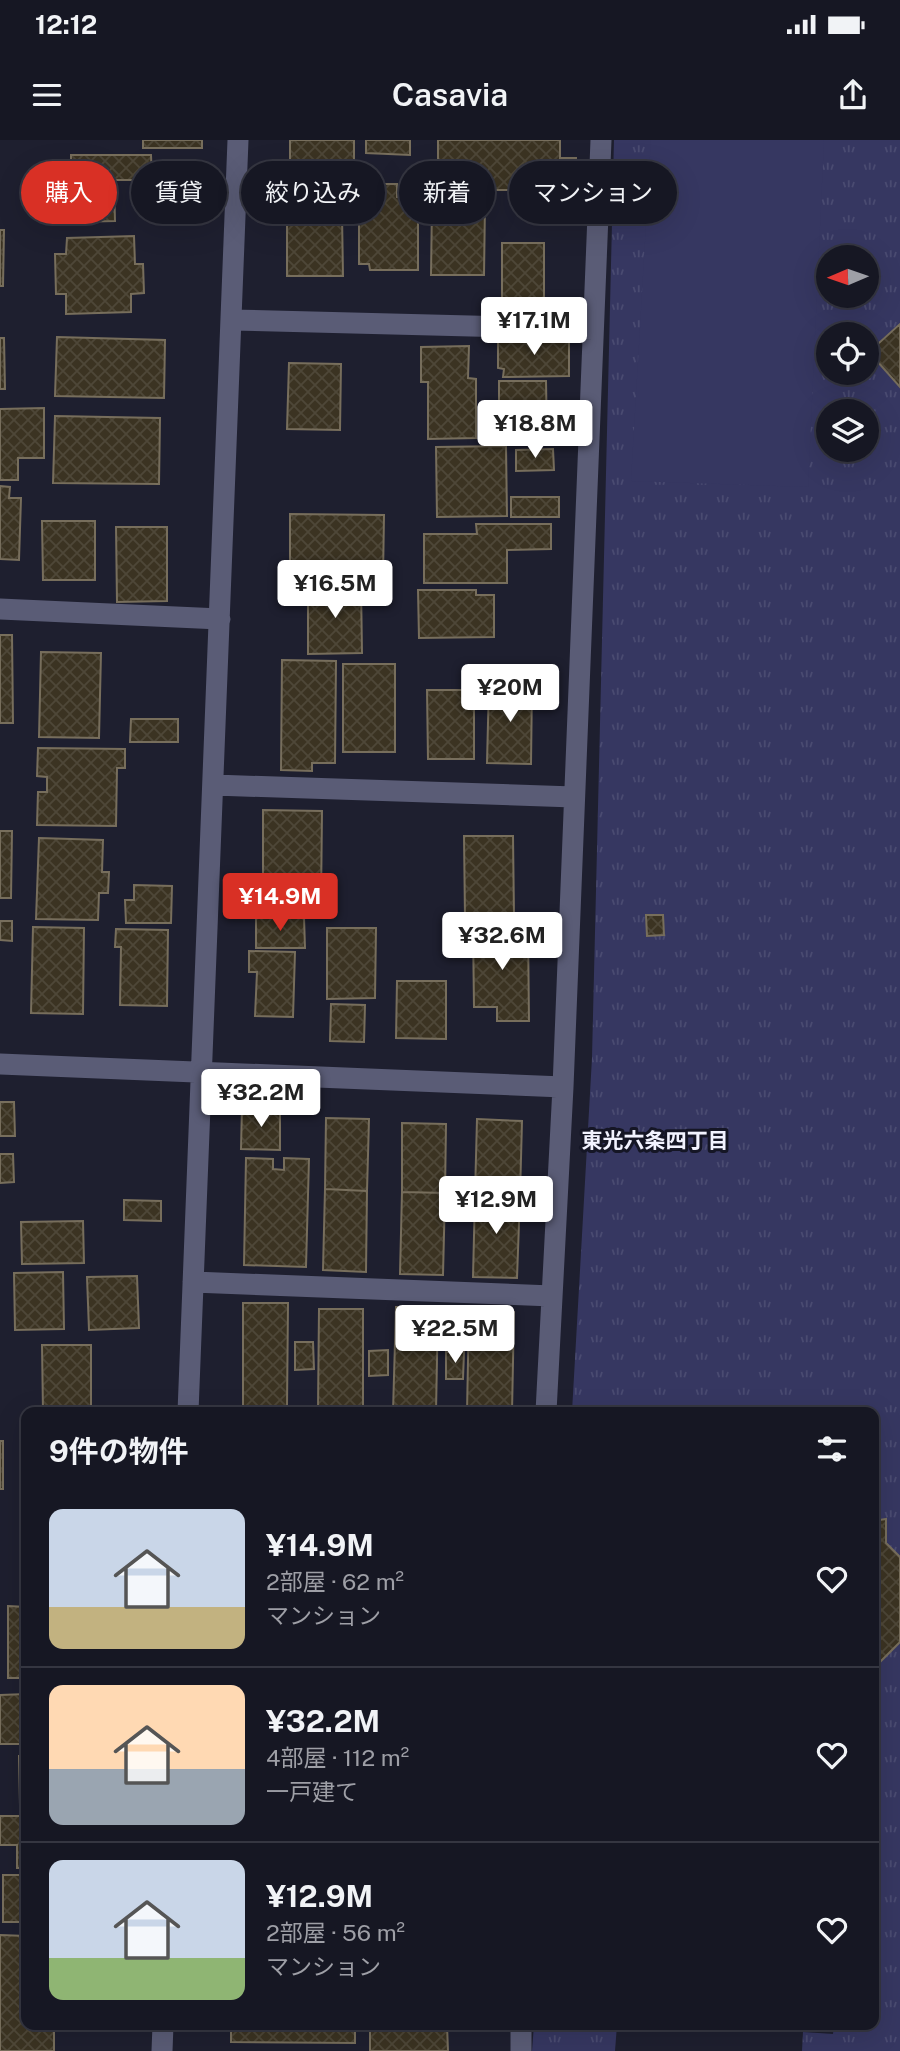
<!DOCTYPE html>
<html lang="ja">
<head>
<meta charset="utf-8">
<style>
  body { margin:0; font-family:"Public Sans","Noto Sans JP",sans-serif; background:#232430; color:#f1f3f6; height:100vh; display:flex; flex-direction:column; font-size:26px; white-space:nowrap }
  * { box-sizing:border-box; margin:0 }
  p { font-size:23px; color:#9e9fa6 }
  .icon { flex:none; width:38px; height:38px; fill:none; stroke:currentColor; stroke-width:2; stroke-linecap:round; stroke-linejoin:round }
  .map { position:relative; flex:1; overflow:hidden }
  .panel { position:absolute; left:21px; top:1267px; width:858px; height:623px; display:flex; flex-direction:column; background:#161723; border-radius:14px; box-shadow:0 7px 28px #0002,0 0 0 2px #353641 }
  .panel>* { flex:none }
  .top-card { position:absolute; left:21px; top:21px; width:859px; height:63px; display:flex; gap:14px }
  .needle { width:46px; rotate:268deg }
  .tools { position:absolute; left:816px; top:105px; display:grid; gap:14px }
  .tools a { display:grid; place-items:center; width:63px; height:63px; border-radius:50%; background:#161723; box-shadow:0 7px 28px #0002,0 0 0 2px #353641; font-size:35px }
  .price { position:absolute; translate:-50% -60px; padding:0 16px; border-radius:7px; background:#fff; color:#222; font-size:23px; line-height:46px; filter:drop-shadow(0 2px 4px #0008) }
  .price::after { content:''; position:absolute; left:50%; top:42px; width:21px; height:16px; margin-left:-10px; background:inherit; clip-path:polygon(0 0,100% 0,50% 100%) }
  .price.active { background:#d93025; color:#fff }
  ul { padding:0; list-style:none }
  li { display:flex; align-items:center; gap:21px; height:175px; padding:0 28px }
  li+li { border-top:2px solid #353641 }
  li span { display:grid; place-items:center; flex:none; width:196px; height:140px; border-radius:14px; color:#555 }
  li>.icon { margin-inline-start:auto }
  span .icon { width:84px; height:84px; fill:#fffc; stroke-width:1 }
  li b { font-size:30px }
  h2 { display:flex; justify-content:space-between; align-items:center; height:84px; padding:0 28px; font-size:30px }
  .pill { padding:0 24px; border-radius:32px; background:#161723; box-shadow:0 7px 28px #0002,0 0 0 2px #353641; font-size:24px; line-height:63px }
  .pill.active { background:#d93025; color:#fff }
  .status { display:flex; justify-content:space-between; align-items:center; height:49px; padding:0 35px; background:#161723; direction:ltr }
  .status svg { height:19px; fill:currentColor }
  header { display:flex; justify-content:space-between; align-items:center; height:91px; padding:0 28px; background:#161723; font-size:32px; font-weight:600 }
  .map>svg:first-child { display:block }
  .park { fill:url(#park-tufts); fill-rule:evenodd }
  .pitch { fill:#363761 }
  .building { fill:url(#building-cross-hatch); stroke:#776e5c; stroke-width:2 }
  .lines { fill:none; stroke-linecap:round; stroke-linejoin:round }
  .minor { stroke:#5a5c76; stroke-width:21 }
  .labels { text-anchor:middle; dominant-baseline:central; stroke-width:6; stroke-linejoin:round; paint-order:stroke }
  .neighbourhood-label { font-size:21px; font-weight:bold; fill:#f2f3ff; stroke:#151625 }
</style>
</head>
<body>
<div class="status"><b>12:12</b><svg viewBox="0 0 49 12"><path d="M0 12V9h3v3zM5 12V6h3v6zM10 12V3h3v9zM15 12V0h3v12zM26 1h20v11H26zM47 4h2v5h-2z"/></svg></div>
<header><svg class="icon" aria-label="menu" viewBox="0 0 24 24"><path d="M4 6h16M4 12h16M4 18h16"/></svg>Casavia<svg class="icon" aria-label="share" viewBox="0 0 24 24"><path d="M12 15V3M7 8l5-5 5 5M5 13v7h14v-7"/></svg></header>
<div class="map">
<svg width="900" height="1911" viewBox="0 0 900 1911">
  <defs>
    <pattern id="park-tufts" width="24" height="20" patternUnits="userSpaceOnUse" patternTransform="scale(1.75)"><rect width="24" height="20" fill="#363761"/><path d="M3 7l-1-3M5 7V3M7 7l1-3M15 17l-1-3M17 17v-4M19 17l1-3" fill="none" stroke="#4a4b71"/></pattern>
    <pattern id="building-cross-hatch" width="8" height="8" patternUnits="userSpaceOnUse" patternTransform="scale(1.75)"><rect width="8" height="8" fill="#3b3322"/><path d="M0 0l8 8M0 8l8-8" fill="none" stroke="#4e4738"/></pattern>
  </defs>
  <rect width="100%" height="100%" fill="#1e1f2f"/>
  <!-- park -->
  <path class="park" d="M 614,0 L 900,0 L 900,1417 L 886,1403 L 886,1379 L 873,1381 L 873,1272 L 572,1272 L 592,918 ZM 828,117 L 866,117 L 866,156 L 828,156 ZM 828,194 L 866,194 L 866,233 L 828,233 ZM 828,271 L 866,271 L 866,310 L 828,310 Z
    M 900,1502 L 900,1911 L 802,1911 L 803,1892 L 833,1894 L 834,1885 L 873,1885 L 873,1585 L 878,1585 L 880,1522 Z
    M 534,1885 L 617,1885 L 615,1911 L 532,1911 Z"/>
  <!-- pitch -->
  <path class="pitch" d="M 651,0 L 824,0 L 808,347 L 631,341 Z"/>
  <!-- building -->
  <path class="building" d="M 143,0 L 202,0 L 202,8 L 143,8 Z
    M 290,0 L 354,0 L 354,40 L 290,39 Z
    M 366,0 L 410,0 L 410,15 L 366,13 Z
    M 438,0 L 560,0 L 560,18 L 576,18 L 575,50 L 438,50 Z
    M 71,15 L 151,15 L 152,40 L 114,40 L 115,81 L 71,82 Z
    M 359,44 L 397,44 L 397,57 L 418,57 L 418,130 L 370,130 L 369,124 L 359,124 Z
    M 335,57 L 335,75 L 342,75 L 343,136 L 287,136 L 287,77 L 302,77 L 302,58 Z
    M 432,63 L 485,64 L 484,135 L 431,135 Z
    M 0,90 L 4,90 L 3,146 L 0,146 Z
    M 134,96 L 135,124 L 143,124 L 144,153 L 131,154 L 131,172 L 66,174 L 66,154 L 56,154 L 55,114 L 66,114 L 67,98 Z
    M 502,103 L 544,103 L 544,166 L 502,166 Z
    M 900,184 L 900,247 L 869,212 Z
    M 57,197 L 165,200 L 164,258 L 55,256 Z
    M 0,198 L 4,198 L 5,249 L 0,249 Z
    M 569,198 L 569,236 L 503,237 L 504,229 L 498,228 L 498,199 Z
    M 469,206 L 468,238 L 476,239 L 476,298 L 428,299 L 428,242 L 421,242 L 421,207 Z
    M 289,223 L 341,224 L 340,290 L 287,289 Z
    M 499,241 L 546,241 L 547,298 L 499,298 Z
    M 44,268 L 44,318 L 18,318 L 18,340 L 0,340 L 0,269 Z
    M 55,276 L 160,278 L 159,344 L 53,343 Z
    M 506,306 L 507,376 L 437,377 L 436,307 Z
    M 553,309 L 554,330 L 516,331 L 516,310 Z
    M 0,346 L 10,347 L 9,358 L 21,358 L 19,420 L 0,419 Z
    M 511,357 L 559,357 L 559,377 L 511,377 Z
    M 290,374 L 384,375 L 383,438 L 290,436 Z
    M 42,381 L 95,381 L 95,440 L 43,440 Z
    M 476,384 L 551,384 L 551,409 L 507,410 L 507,443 L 424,443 L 424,394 L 477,394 Z
    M 116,387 L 167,387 L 167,461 L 117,462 Z
    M 308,446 L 361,446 L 362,513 L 308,514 Z
    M 418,450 L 476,450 L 476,455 L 494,455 L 494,497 L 419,498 Z
    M 0,495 L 12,495 L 13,583 L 0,583 Z
    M 41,512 L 101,513 L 99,598 L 39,597 Z
    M 282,520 L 336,521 L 335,623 L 312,623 L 312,631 L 281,630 Z
    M 343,524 L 395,524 L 395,612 L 343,612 Z
    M 489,543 L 532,544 L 531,624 L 487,623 Z
    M 427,550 L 474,550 L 474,619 L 428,619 Z
    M 131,579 L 178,579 L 178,602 L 130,602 Z
    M 38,608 L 125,609 L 125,628 L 117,628 L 116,686 L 37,685 L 38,652 L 47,652 L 47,637 L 37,636 Z
    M 263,670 L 322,671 L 321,762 L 263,762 Z
    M 0,691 L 12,691 L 11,758 L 0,758 Z
    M 464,696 L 513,696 L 514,776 L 465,777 Z
    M 39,698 L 103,700 L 102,732 L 109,732 L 108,753 L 99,753 L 98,780 L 36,779 Z
    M 134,745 L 172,746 L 171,783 L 126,783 L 125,760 L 134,760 Z
    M 646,775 L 663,775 L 664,795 L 647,796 Z
    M 256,777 L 304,777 L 305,808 L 256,808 Z
    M 0,781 L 12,781 L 12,801 L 0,800 Z
    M 33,787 L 84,788 L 83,874 L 31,873 Z
    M 327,788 L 376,788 L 375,858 L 327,859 Z
    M 528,788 L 529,881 L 497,881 L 497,867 L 474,867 L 473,789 Z
    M 116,789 L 168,790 L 167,866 L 120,865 L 121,807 L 115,807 Z
    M 249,811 L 295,812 L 293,877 L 255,876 L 257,832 L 249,832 Z
    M 397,841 L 446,841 L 446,899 L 396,898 Z
    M 331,864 L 365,865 L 364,902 L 330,901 Z
    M 0,962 L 14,962 L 15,996 L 0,996 Z
    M 242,967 L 280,968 L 280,1010 L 241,1009 Z
    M 326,978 L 369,979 L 367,1051 L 325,1049 Z
    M 477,979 L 522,981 L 520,1056 L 475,1055 Z
    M 402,983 L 446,984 L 445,1053 L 402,1052 Z
    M 0,1014 L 13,1014 L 14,1042 L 0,1043 Z
    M 246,1018 L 273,1019 L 273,1029 L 284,1030 L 284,1018 L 309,1019 L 306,1127 L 244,1125 Z
    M 325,1049 L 367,1051 L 366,1132 L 323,1130 Z
    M 402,1052 L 445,1053 L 443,1135 L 400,1134 Z
    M 475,1055 L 520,1056 L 517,1138 L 473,1137 Z
    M 124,1060 L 161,1061 L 161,1081 L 124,1080 Z
    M 83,1081 L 84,1123 L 22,1124 L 21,1082 Z
    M 63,1132 L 64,1189 L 15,1190 L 14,1133 Z
    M 137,1136 L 139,1188 L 89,1190 L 87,1137 Z
    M 243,1163 L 288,1163 L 287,1267 L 243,1267 Z
    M 396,1167 L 438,1167 L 436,1272 L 393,1272 Z
    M 319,1169 L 363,1169 L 363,1270 L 318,1270 Z
    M 469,1170 L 514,1172 L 512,1272 L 467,1272 Z
    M 295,1202 L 313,1202 L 314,1229 L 295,1230 Z
    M 42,1205 L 91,1205 L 91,1272 L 43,1272 Z
    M 388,1210 L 388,1235 L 369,1236 L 369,1211 Z
    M 446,1212 L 464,1212 L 463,1239 L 446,1239 Z
    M 110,1268 L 145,1268 L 145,1272 L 110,1272 Z
    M 0,1301 L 3,1301 L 3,1349 L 0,1349 Z
    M 886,1379 L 886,1403 L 900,1417 L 900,1502 L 880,1522 L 878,1585 L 873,1585 L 873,1381 Z
    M 8,1466 L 26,1467 L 26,1538 L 8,1538 Z
    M 26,1554 L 26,1604 L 0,1604 L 0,1555 Z
    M 19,1616 L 26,1616 L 26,1665 L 20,1665 Z
    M 0,1676 L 26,1676 L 26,1728 L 17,1728 L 17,1705 L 0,1705 Z
    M 3,1735 L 26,1735 L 26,1782 L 3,1782 Z
    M 0,1795 L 26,1796 L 26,1885 L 54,1885 L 54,1911 L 0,1911 Z
    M 231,1885 L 355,1885 L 355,1903 L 231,1902 Z
    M 370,1885 L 447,1885 L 448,1911 L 370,1911 Z"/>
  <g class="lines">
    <!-- minor -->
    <path class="minor" d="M 231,180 L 593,189
      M 0,469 L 220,479
      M 214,645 L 574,657
      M 0,924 L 563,947
      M 193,1142 L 552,1156
      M 188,1272 L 238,0
      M 546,1272 L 563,947 L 601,0
      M 162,1911 L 163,1885
      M 521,1911 L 521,1885"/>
  </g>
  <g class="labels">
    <!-- neighbourhood labels -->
    <g class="neighbourhood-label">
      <text x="655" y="1000">東光六条四丁目</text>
    </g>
  </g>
</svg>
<div class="tools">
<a><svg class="needle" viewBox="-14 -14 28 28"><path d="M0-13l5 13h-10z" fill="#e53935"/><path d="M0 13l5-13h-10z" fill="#9e9fa6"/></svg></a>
<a><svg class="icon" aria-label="locate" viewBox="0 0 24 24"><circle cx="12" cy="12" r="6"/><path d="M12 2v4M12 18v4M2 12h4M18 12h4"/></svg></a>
<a><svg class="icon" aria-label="layers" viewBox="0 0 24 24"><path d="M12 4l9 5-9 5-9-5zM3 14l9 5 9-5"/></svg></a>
</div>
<b class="price" style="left:534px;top:217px">¥17.1M</b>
<b class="price" style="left:535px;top:320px">¥18.8M</b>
<b class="price" style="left:335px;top:480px">¥16.5M</b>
<b class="price" style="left:510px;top:584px">¥20M</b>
<b class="price active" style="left:280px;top:793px">¥14.9M</b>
<b class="price" style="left:502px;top:832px">¥32.6M</b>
<b class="price" style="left:261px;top:989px">¥32.2M</b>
<b class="price" style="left:496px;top:1096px">¥12.9M</b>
<b class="price" style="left:455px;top:1225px">¥22.5M</b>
<div class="top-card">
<a class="pill active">購入</a>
<a class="pill">賃貸</a>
<a class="pill">絞り込み</a>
<a class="pill">新着</a>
<a class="pill">マンション</a>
</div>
<section class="panel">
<h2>9件の物件<svg class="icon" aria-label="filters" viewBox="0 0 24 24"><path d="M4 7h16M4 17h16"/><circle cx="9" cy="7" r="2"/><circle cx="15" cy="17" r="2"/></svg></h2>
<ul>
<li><span style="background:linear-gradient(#c9d6e8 70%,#c2b280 0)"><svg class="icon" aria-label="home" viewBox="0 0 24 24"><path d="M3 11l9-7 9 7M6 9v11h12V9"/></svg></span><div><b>¥14.9M</b><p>2部屋 · 62 m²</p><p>マンション</p></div><svg class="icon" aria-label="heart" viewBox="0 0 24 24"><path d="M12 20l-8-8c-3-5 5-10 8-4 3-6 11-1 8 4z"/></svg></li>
<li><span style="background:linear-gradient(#ffd9b3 60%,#9aa5b1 0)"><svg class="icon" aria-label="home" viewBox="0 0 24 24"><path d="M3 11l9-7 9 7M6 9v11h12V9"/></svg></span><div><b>¥32.2M</b><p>4部屋 · 112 m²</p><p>一戸建て</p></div><svg class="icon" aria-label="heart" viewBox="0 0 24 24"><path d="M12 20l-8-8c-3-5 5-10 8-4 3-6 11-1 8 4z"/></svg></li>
<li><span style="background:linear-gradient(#c9d6e8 70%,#8fb573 0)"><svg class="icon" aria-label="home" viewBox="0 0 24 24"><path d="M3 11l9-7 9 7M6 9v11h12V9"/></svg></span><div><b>¥12.9M</b><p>2部屋 · 56 m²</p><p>マンション</p></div><svg class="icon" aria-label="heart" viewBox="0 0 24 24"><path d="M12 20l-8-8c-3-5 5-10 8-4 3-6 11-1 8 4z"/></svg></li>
</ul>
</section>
</div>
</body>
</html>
